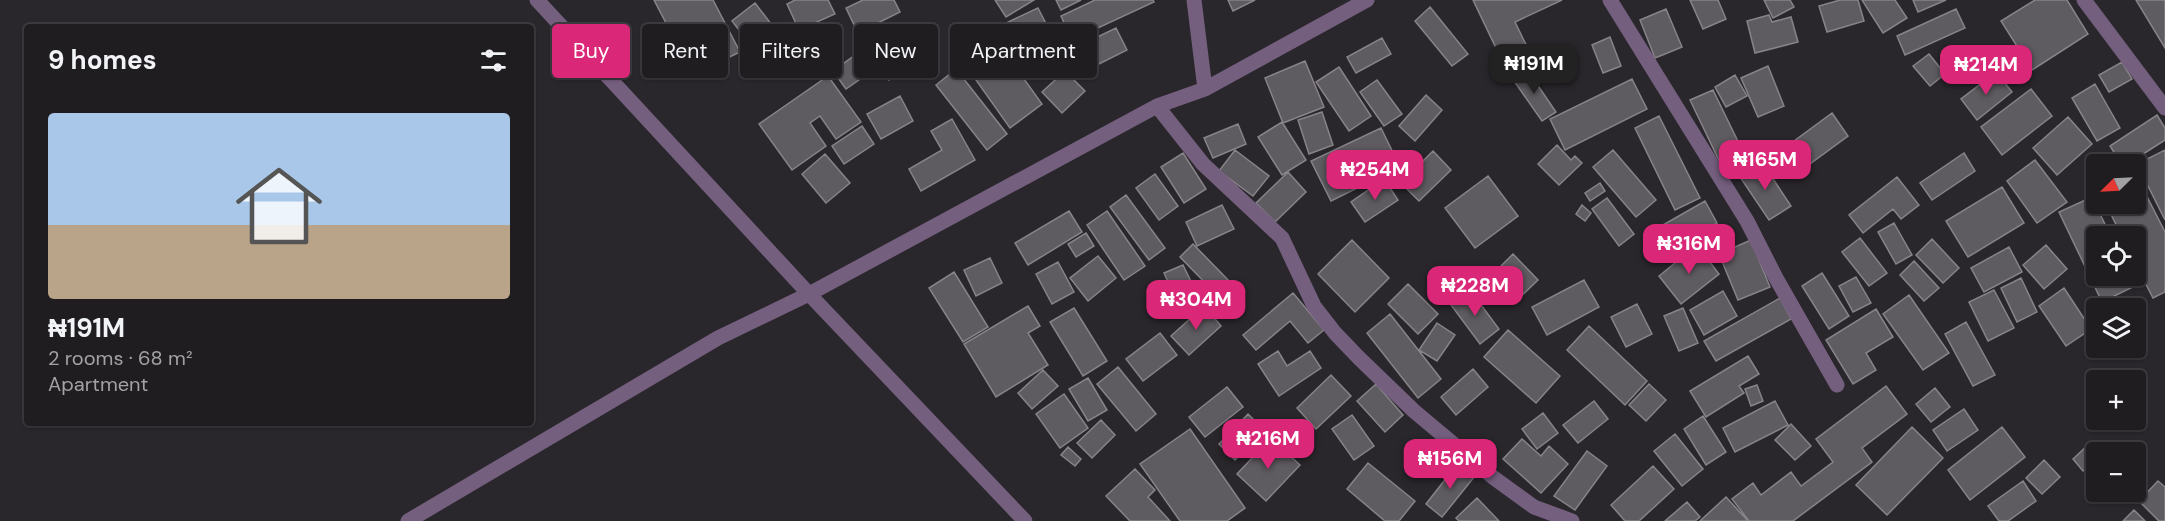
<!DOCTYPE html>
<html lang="en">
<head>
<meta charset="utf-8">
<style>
  body { margin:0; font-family:"DM Sans",sans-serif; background:#2d2a2e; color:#f1f3f6; height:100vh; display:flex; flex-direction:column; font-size:22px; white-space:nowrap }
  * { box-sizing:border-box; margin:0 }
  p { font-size:20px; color:#a2a2a5 }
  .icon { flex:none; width:33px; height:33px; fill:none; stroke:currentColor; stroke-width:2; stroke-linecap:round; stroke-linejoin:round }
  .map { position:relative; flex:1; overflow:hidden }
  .drawer { position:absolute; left:24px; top:24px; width:510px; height:402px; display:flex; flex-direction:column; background:#201d21; border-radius:6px; box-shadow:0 2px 4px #0004,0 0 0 2px #3d3b3f }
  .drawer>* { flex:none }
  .hud { position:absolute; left:552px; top:24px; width:570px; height:54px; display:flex; gap:12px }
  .needle { width:39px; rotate:246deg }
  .buttons { position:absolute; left:2086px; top:154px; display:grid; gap:12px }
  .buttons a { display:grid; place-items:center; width:60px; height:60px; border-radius:6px; background:#201d21; box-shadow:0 2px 4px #0004,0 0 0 2px #3d3b3f; font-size:30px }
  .price { position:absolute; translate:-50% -51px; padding:0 14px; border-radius:12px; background:#db2777; color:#fff; font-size:20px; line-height:39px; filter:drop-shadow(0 2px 3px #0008) }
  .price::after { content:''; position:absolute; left:50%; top:36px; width:18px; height:14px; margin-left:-9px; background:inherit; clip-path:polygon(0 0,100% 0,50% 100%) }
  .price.active { background:#222; color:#fff }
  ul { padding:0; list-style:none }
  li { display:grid; align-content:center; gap:12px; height:318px; padding:0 24px }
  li+li { border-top:2px solid #3d3b3f }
  li span { display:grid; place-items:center; height:186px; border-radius:6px; color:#555 }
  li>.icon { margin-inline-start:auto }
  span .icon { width:108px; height:108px; fill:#fffc; stroke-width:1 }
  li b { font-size:26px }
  h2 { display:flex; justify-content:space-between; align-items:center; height:72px; padding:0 24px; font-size:26px }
  .tag { padding:0 21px; border-radius:6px; background:#201d21; box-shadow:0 2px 4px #0004,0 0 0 2px #3d3b3f; font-size:21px; line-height:54px }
  .tag.active { background:#db2777; color:#fff }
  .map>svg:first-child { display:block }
  .building { fill:#5f5c61; stroke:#878388; stroke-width:1.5 }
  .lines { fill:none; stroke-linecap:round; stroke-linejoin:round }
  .minor { stroke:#755f7f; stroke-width:15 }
</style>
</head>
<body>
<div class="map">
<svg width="2165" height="521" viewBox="0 0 2165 521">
  <rect width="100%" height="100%" fill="#2a272c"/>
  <!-- building -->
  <path class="building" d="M 654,0 L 713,0 L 740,52 L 693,75 Z
    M 795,0 L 828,0 L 835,14 L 799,30 L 787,4 Z
    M 863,0 L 894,0 L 900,12 L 858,33 L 846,8 Z
    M 995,0 L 1034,0 L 1006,17 Z
    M 1056,0 L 1081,0 L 1061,10 Z
    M 1095,0 L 1153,0 L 1154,2 L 1072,40 L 1061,16 Z
    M 1228,0 L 1255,0 L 1233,11 Z
    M 1473,0 L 1562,0 L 1515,22 L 1532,57 L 1506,69 Z
    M 1690,0 L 1718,0 L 1726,19 L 1703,29 Z
    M 1764,0 L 1790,0 L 1794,7 L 1773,18 Z
    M 1840,0 L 1858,0 L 1864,21 L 1827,32 L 1819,6 Z
    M 1862,0 L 1895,0 L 1907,18 L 1883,33 Z
    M 1913,0 L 1946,0 L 1918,12 Z
    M 2035,0 L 2067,0 L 2088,34 L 2032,70 L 2001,21 Z
    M 2136,0 L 2164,0 L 2165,2 L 2165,48 Z
    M 755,3 L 775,29 L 752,47 L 732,21 Z
    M 1430,7 L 1468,54 L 1452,66 L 1415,21 Z
    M 1038,8 L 1062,55 L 1030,70 L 1008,22 Z
    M 1666,9 L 1682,47 L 1655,58 L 1640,20 Z
    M 1956,9 L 1965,28 L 1905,55 L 1897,36 Z
    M 1769,15 L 1772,22 L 1791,17 L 1798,42 L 1755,53 L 1747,21 Z
    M 986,26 L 1042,104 L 1010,128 L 954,49 Z
    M 1116,28 L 1127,50 L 1077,75 L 1066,52 Z
    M 883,35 L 907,67 L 889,80 L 879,66 L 846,89 L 833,71 Z
    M 1610,37 L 1621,66 L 1603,73 L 1592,45 Z
    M 1382,38 L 1391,54 L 1356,73 L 1347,57 Z
    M 1929,54 L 1945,74 L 1930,86 L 1913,66 Z
    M 1305,61 L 1324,107 L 1283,123 L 1265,78 Z
    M 2122,62 L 2132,79 L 2109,92 L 2099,75 Z
    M 1768,66 L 1784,106 L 1758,117 L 1741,78 Z
    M 1339,67 L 1371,116 L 1349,131 L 1316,82 Z
    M 1526,68 L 1556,112 L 1542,121 L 1512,78 Z
    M 956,69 L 1007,134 L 987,150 L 936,85 Z
    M 1065,71 L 1085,91 L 1062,113 L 1042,92 Z
    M 1996,72 L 2012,92 L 1977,120 L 1961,99 Z
    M 1735,75 L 1747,96 L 1726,107 L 1715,87 Z
    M 828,76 L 861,122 L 836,139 L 820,116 L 810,123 L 826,146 L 792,170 L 759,124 Z
    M 1632,79 L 1647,109 L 1565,150 L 1550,119 Z
    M 1377,80 L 1402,114 L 1384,126 L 1360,92 Z
    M 2095,84 L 2120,128 L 2097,141 L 2072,98 Z
    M 2031,89 L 2052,116 L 2002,155 L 1981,127 Z
    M 1713,90 L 1747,160 L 1724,171 L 1690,100 Z
    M 1426,95 L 1442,110 L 1415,141 L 1399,126 Z
    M 900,96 L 913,121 L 881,139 L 867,114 Z
    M 1322,112 L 1333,145 L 1309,154 L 1298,120 Z
    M 1832,113 L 1848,136 L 1799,172 L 1782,150 Z
    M 2157,115 L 2165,128 L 2165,140 L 2126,165 L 2122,165 L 2110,146 Z
    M 1659,116 L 1700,198 L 1675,210 L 1635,128 Z
    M 2068,117 L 2092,144 L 2057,175 L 2033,148 Z
    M 952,119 L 975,160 L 921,191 L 909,169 L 942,150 L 931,131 Z
    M 1282,122 L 1306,160 L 1282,175 L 1258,137 Z
    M 1238,124 L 1246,144 L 1213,158 L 1204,138 Z
    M 862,126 L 874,144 L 844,164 L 832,146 Z
    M 1381,128 L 1400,167 L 1331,201 L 1311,161 Z
    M 1557,145 L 1571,160 L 1575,156 L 1582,163 L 1559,185 L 1538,164 Z
    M 1235,150 L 1269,176 L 1253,196 L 1219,171 Z
    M 1613,150 L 1656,200 L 1636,217 L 1593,167 Z
    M 2165,150 L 2165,220 L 2137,164 Z
    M 1433,151 L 1451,170 L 1419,201 L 1401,183 Z
    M 1183,153 L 1206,189 L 1184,203 L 1161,167 Z
    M 1964,153 L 1975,171 L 1932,200 L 1920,183 Z
    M 825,154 L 850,183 L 826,203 L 802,174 Z
    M 2035,160 L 2067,202 L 2037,223 L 2007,181 Z
    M 1762,162 L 1791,206 L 1769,220 L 1740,177 Z
    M 1288,172 L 1306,192 L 1275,222 L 1256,203 Z
    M 1155,174 L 1178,206 L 1159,220 L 1136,188 Z
    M 2136,175 L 2165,232 L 2165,292 L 2153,298 L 2136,265 L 2136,237 L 2122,237 L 2106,204 L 2136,204 Z
    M 1488,176 L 1518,216 L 1475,248 L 1445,208 Z
    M 1897,177 L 1919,205 L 1901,219 L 1893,209 L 1863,233 L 1849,215 Z
    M 1384,179 L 1398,200 L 1365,222 L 1351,202 Z
    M 1600,183 L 1605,191 L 1590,201 L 1585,193 Z
    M 2002,187 L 2024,223 L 1968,257 L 1946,221 Z
    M 1126,195 L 1165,248 L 1149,260 L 1110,207 Z
    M 2092,197 L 2111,237 L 2097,237 L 2097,276 L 2130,276 L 2135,286 L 2102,302 L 2059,212 Z
    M 1607,198 L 1634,234 L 1619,246 L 1592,209 Z
    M 1705,201 L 1717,223 L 1660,256 L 1647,234 Z
    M 1222,205 L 1234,229 L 1197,246 L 1186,222 Z
    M 1582,205 L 1591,213 L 1585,221 L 1576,214 Z
    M 1069,211 L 1082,232 L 1028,265 L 1015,243 Z
    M 1107,211 L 1145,266 L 1124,280 L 1087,225 Z
    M 1894,223 L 1912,255 L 1896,264 L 1878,232 Z
    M 1086,233 L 1094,246 L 1076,257 L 1068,244 Z
    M 1860,238 L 1887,273 L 1869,286 L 1842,252 Z
    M 1932,239 L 1959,268 L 1943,283 L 1916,255 Z
    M 1352,240 L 1389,278 L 1355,312 L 1318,274 Z
    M 1751,240 L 1770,287 L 1738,300 L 1719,254 Z
    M 1193,244 L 1231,283 L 1218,296 L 1180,257 Z
    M 1697,245 L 1719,274 L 1681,304 L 1659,276 Z
    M 2046,245 L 2067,269 L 2044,289 L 2023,265 Z
    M 2009,247 L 2022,272 L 1984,292 L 1971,268 Z
    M 1513,254 L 1538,280 L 1513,304 L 1489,278 Z
    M 1098,256 L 1116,278 L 1088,301 L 1070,278 Z
    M 990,258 L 1002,283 L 976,296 L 964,270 Z
    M 1914,261 L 1939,288 L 1924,301 L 1900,275 Z
    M 1058,262 L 1074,292 L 1052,304 L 1036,274 Z
    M 1183,265 L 1196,292 L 1177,302 L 1164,273 Z
    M 954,272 L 988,327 L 963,342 L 929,288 Z
    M 1822,273 L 1849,316 L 1829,329 L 1802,286 Z
    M 1856,277 L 1871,303 L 1853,312 L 1839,286 Z
    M 2021,278 L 2037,312 L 2017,322 L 2001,288 Z
    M 1584,280 L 1599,307 L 1547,335 L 1532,307 Z
    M 1408,284 L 1438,314 L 1418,334 L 1388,304 Z
    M 2064,288 L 2091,329 L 2066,346 L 2039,306 Z
    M 1470,290 L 1499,329 L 1480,344 L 1451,305 Z
    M 1994,290 L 2014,328 L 1988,341 L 1969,302 Z
    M 1723,291 L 1737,316 L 1704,335 L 1690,310 Z
    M 1293,293 L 1324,330 L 1308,343 L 1290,321 L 1256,350 L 1243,335 Z
    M 1909,295 L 1949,353 L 1923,370 L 1883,314 Z
    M 1780,298 L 1791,319 L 1716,361 L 1704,341 Z
    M 1637,304 L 1652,334 L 1626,347 L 1611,317 Z
    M 1028,306 L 1040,326 L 1028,333 L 1048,365 L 996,397 L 964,344 Z
    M 1204,306 L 1221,326 L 1189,355 L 1171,336 Z
    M 1074,308 L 1107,361 L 1083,376 L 1050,322 Z
    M 1683,308 L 1698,343 L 1679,351 L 1664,316 Z
    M 1876,309 L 1893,337 L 1866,353 L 1876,370 L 1853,384 L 1826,340 Z
    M 1390,314 L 1441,379 L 1418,398 L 1367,333 Z
    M 1966,322 L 1995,375 L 1973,386 L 1945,334 Z
    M 1437,323 L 1455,335 L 1437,361 L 1419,350 Z
    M 1589,326 L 1647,381 L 1625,405 L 1567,350 Z
    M 1508,330 L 1560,376 L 1536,403 L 1484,357 Z
    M 1160,333 L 1177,355 L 1143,381 L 1126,359 Z
    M 1278,351 L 1287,366 L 1310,351 L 1321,368 L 1279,396 L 1258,364 Z
    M 1748,356 L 1759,374 L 1739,386 L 1744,393 L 1706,417 L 1690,391 Z
    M 1118,367 L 1156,414 L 1136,431 L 1097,384 Z
    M 1473,369 L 1488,387 L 1456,415 L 1441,397 Z
    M 1043,370 L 1058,386 L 1032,409 L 1018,393 Z
    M 1331,375 L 1351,396 L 1316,429 L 1297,408 Z
    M 1088,378 L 1107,410 L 1088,421 L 1069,389 Z
    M 1376,384 L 1403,415 L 1385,432 L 1357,401 Z
    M 1649,384 L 1666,400 L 1646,421 L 1629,405 Z
    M 1757,385 L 1763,401 L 1751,406 L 1745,389 Z
    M 1886,386 L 1907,414 L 1862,448 L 1872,462 L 1793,521 L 1749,521 L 1732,499 L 1753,483 L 1761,495 L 1791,472 L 1801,486 L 1833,462 L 1816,439 Z
    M 1227,387 L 1243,407 L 1205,437 L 1189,417 Z
    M 1935,388 L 1950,407 L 1931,422 L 1916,404 Z
    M 1064,394 L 1088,428 L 1060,448 L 1036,414 Z
    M 1594,401 L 1608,419 L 1578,443 L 1563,425 Z
    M 1775,401 L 1788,425 L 1735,452 L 1723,428 Z
    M 1964,409 L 1978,430 L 1947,451 L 1933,430 Z
    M 1543,413 L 1558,433 L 1537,449 L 1522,429 Z
    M 1248,414 L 1264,430 L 1235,460 L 1219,444 Z
    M 1352,415 L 1374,446 L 1354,460 L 1332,429 Z
    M 1703,416 L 1726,452 L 1706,465 L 1684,429 Z
    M 1101,420 L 1115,435 L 1092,458 L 1077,443 Z
    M 1791,424 L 1811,446 L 1795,460 L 1775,440 Z
    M 1912,427 L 1943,458 L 1887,515 L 1856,485 Z
    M 2002,427 L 2025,457 L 1970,500 L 1948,470 Z
    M 1190,429 L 1245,508 L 1227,521 L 1180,521 L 1140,464 Z
    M 1675,434 L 1703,469 L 1682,486 L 1654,451 Z
    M 1271,438 L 1300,465 L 1266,501 L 1237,474 Z
    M 1522,439 L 1541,456 L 1549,446 L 1568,464 L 1541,493 L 1503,459 Z
    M 2092,441 L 2102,453 L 2097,453 L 2097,459 L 2083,471 L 2073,459 Z
    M 2122,441 L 2134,453 L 2110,453 Z
    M 1068,447 L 1081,459 L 1075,466 L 1061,455 Z
    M 1587,451 L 1607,466 L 1575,510 L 1554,496 Z
    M 2044,460 L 2060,477 L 2042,494 L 2026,478 Z
    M 1368,463 L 1415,501 L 1399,521 L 1385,521 L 1347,489 Z
    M 1458,463 L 1475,476 L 1442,517 L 1426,504 Z
    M 1653,466 L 1674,489 L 1639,521 L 1625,521 L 1611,505 Z
    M 1135,469 L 1155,490 L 1148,497 L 1170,521 L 1130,521 L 1106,496 Z
    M 2023,481 L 2036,501 L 2008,521 L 1999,521 L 1988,506 Z
    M 2158,481 L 2165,487 L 2165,521 L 2159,521 L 2139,501 Z
    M 1726,497 L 1748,521 L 1700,521 Z
    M 1477,498 L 1499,521 L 1459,521 L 1456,518 Z
    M 1687,502 L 1700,517 L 1695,521 L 1665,521 Z
    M 2134,510 L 2145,521 L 2123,521 Z"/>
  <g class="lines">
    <!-- minor -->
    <path class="minor" d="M 537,0 L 809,294 L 1025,521
      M 1194,0 L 1205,89
      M 1610,0 L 1747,221 L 1776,278 L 1837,385
      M 2084,0 L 2165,108
      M 1157,106 L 1203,164 L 1282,238 L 1314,306 L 1335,333 L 1359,358 L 1414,411 L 1494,478 L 1534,507 L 1572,521
      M 408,521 L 718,338 L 809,294 L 1157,106 L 1205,89 L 1367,0"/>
  </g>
</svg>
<div class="buttons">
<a><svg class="needle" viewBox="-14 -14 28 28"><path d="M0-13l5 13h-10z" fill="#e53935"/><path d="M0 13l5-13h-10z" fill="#a2a2a5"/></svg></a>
<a><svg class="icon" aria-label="locate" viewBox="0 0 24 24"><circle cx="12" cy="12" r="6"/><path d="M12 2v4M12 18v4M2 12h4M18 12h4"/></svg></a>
<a><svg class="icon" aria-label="layers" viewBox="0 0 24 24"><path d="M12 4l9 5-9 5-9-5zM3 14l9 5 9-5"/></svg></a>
<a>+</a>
<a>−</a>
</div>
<b class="price active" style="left:1534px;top:95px">₦191M</b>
<b class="price" style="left:1986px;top:96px">₦214M</b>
<b class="price" style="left:1765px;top:191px">₦165M</b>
<b class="price" style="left:1375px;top:201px">₦254M</b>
<b class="price" style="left:1689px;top:275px">₦316M</b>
<b class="price" style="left:1475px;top:317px">₦228M</b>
<b class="price" style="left:1196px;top:331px">₦304M</b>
<b class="price" style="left:1268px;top:470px">₦216M</b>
<b class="price" style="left:1450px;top:490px">₦156M</b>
<div class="hud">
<a class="tag active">Buy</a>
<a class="tag">Rent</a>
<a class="tag">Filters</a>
<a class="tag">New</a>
<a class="tag">Apartment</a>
</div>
<section class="drawer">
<h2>9 homes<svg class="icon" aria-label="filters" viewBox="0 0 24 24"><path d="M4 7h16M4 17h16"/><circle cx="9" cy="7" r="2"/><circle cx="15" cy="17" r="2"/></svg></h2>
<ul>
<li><span style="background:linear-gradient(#a9c7e8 60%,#b9a48a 0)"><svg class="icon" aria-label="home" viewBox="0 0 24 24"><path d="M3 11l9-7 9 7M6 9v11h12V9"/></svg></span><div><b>₦191M</b><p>2 rooms · 68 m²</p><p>Apartment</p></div></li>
</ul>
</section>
</div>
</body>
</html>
